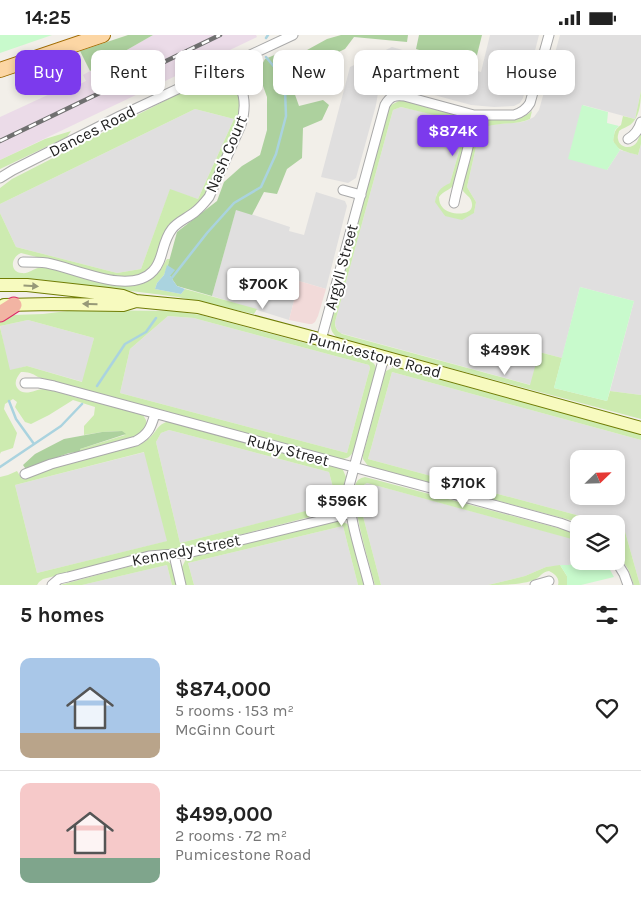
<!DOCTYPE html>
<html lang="en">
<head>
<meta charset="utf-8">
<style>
  body { margin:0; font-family:Karla,sans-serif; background:#f6f6f6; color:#222; height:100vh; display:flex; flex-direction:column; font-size:19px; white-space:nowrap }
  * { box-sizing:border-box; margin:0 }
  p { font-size:16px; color:#767676 }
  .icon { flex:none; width:28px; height:28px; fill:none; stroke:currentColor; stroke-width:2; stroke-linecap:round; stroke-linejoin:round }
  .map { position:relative; height:550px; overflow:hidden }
  .side { display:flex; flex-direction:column; background:#fff; flex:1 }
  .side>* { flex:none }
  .banner { position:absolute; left:15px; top:15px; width:611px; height:45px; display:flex; gap:10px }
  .needle { width:32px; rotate:67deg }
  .controls { position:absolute; left:570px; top:415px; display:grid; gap:10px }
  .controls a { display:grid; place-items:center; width:55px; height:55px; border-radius:10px; background:#fff; box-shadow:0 2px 8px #0003; font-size:25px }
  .price { position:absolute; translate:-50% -42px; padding:0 11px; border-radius:5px; background:#fff; color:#222; font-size:16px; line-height:32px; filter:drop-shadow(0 1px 2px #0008) }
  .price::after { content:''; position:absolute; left:50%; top:30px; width:15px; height:11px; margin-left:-8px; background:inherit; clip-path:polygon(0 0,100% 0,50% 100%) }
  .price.on { background:#7c3aed; color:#fff }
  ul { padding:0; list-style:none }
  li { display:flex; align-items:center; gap:15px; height:125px; padding:0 20px }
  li+li { border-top:1px solid #e0e0e0 }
  li span { display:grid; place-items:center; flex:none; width:140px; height:100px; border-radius:10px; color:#555 }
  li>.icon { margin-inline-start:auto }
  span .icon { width:60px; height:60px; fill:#fffc; stroke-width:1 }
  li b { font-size:21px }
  h2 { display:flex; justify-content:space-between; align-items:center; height:60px; padding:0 20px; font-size:21px }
  .tag { padding:0 18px; border-radius:10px; background:#fff; box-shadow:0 2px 8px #0003; font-size:18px; line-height:45px }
  .tag.on { background:#7c3aed; color:#fff }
  .status { display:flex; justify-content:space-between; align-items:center; height:35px; padding:0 25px; background:#fff; direction:ltr }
  .status svg { height:14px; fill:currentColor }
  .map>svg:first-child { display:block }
  .residential { fill:#e0dfdf; fill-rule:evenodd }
  .commercial { fill:#f2dad9 }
  .industrial { fill:#ebdbe8 }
  .grass { fill:#cdebb0; fill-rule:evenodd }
  .forest { fill:#add19e }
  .park { fill:#c8facc }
  .water { fill:#aad3df }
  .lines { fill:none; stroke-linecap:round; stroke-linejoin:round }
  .stream { stroke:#aad3df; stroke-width:2.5 }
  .minor-casing { stroke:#a9a9a9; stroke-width:11 }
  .secondary-casing { stroke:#707d05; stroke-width:14 }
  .primary-casing { stroke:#a06b00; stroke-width:16 }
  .trunk-casing { stroke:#dc2a67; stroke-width:17 }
  .minor { stroke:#fff; stroke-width:9 }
  .secondary { stroke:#f7fabf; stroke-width:12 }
  .primary { stroke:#fcd6a4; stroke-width:14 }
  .trunk { stroke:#f2b4a3; stroke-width:15 }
  .rail-casing { stroke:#707070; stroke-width:4.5 }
  .rail { stroke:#fff; stroke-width:2.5; stroke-dasharray:8; stroke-linecap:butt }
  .oneway { fill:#979978 }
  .labels { text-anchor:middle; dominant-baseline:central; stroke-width:4; stroke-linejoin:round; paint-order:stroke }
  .street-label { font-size:16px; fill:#222; stroke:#fff }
</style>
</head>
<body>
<div class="status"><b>14:25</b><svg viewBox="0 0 49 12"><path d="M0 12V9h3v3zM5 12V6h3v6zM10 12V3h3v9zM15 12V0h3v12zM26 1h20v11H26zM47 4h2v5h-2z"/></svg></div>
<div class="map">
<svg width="641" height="550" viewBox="0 0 641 550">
  <rect width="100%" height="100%" fill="#f2efe9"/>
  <!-- residential -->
  <path class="residential" d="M 490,0 L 539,0 L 523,63 L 520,68 L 514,71 L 494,72 L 471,70 L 405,52 L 394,46 L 387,45 L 379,52 L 376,70 L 356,143 L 348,148 L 321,142 L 350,32 L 392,12 L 481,37 Z
    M 560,0 L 641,0 L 641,56 L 635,84 L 583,70 L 607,135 L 620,115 L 638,120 L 641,109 L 641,360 L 610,356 L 634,266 L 580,252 L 562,323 L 539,317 L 531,350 L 340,298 L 336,293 L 335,287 L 393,75 L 401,72 L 463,86 L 466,92 L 450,148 L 436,160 L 445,181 L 474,178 L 476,167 L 467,152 L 480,94 L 489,90 L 522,87 L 528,85 L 534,82 L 539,75 Z
    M 195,74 L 234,84 L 198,164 L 170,155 L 141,234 L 117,238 L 16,212 L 0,178 L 0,169 Z
    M 316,157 L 345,166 L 347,171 L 326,254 L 299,246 L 289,285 L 212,261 L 236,174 L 290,192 L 289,196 L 304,200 Z
    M 168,281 L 194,283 L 201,285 L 369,330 L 370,333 L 347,418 L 120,358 L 130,314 Z
    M 28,285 L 94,303 L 83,347 L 27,331 L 9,336 L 0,291 Z
    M 392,337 L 641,405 L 641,550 L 640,550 L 624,493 L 616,490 L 616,489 L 610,489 L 368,424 ZM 579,424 L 616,424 L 616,461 L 579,461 Z
    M 169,395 L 227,410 L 329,437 L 337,469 L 180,508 L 156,407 L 161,398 Z
    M 145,417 L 168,506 L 37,538 L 15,450 Z
    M 367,448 L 574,504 L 579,513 L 579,526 L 582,526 L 569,530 L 546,532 L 525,541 L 488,550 L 381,550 L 359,466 L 362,451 Z
    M 343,491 L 358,550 L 194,550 L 188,528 Z
    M 167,530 L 172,550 L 82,550 Z"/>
  <!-- commercial -->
  <path class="commercial" d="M 299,246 L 326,254 L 318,281 L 315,287 L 312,289 L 309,289 L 289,285 Z"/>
  <!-- industrial -->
  <path class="industrial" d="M 153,0 L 256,0 L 257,2 L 0,125 L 0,82 L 65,52 L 71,47 L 74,52 L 86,46 L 83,40 Z"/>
  <!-- grass -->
  <path class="grass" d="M 219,43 C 241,43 241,71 239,87 L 203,165 L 194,174 L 179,183 L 152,232 L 135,243 L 115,242 L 21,218 C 11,222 9,237 22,238 C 28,239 33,234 38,233 C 41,233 44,233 47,233 C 78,238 125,264 153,243 C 160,238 163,230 167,224 L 170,224 L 164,240 L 157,248 L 155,254 L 181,259 L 185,254 L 257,274 L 254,279 L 178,262 L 155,259 L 34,244 L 0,244 L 0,178 L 16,212 L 117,238 L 141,234 L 170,154 L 198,164 L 234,84 L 195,74 L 0,169 L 0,153 L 12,144 L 184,56 Z
    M 641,56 C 641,66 640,83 630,90 C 627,92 623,93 619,96 C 619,98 617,101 618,104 C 619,113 632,115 637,107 C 639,103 640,99 641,95 L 641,109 L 638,120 C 627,117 609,114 614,100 C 615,95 617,93 621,90 L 623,81 L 635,84 Z
    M 399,66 L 404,66 L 462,82 L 468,88 L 469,95 L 454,149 C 451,155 443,156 439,162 C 439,166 440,170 443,173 C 450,181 478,182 471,165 C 469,161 465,159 463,156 L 462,147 L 477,92 L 479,88 C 496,78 515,91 532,76 L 530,84 C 514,91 497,86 480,94 L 467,152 L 476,167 L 474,178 L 462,185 L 445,181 L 435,167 C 437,156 440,153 450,148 L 466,92 L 463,87 L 401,72 L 393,75 L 335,287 C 335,293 337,296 342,299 L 530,350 L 539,317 L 562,323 L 554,353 L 607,366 L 610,356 L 641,360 L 641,384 L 338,303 C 331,298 330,293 331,285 L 388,74 L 391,70 Z
    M 71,96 L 67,102 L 0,134 L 0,125 L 45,104 Z
    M 75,275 L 173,276 L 201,280 L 369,325 C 374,328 376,330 376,335 L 353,417 C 350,422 347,424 341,424 L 38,342 C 32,338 28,337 21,337 C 17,342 13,348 18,354 C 25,362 36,354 44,354 C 54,355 65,359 74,362 C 94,367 115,372 135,378 L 143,380 L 146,385 L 147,390 L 145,394 L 136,403 L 81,417 L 80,414 L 125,400 L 121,396 L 102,397 L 84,400 L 84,391 L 94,380 L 95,372 L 73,365 L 49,380 L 31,389 L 25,387 L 15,372 L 17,367 L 13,364 L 5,369 L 4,374 L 17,398 L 13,413 L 1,417 L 0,419 L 0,292 L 10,335 L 27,331 L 82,347 L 94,303 L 28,285 L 0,291 L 0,285 L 13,280 L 43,279 ZM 168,281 L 194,283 L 201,285 L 369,330 L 370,333 L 347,418 L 120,358 L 130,314 Z
    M 394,332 L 641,399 L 641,405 L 392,337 L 368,424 L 610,489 L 580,489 L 570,485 L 368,431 L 363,424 L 363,420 L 384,341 L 386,336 Z
    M 166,387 L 169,387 L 340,433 L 343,435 L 346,442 L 344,454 L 344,466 L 343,470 L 337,475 L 184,514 L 152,516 L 43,544 L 39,547 L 37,550 L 0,550 L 0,442 L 8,440 L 17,436 L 22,444 L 31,442 L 46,434 L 137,411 C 144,408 149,404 154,398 C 158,393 159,390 166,387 ZM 169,395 L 223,409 L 329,437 L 337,468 L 180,508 L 156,407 L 161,398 ZM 144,417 L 167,506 L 37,538 L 15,450 Z
    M 365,442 L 569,496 L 579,500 L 579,506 L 367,448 L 362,451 L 359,466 L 381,550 L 375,550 C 370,531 349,463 356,448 C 358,444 361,443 365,442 Z
    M 338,486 L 348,489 L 350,493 L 364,550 L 358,550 L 343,491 L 188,528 L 194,550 L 186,550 L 182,532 L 186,524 L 190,522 Z
    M 616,490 L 624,493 L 640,550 L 634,550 L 628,534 L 616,516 Z
    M 165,524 L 171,529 L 177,550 L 172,550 L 167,530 L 82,550 L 60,550 L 146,527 Z
    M 560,530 L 567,541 L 567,550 L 558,550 C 560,543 555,539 549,536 C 542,537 541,541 536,544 C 524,550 501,550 488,550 L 525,541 L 546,532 Z"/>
  <!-- forest -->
  <path class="forest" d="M 128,0 L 153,0 L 90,36 L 80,16 Z
    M 341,0 L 408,0 L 407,7 L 354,2 L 345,14 L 315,28 L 297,26 L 287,37 L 299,71 L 323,65 L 329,70 L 322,85 L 303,93 L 302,123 L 287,134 L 277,159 L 264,157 L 252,180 L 236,175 L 212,261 L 177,251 L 170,241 L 168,230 L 177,197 L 217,166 L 224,147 L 242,131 L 260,120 L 267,95 L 267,62 L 258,37 L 265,24 L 284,16 L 307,15 L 327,4 Z
    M 419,0 L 482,0 L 474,32 L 416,14 Z
    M 122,396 L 126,399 L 80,414 L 81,417 L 69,418 L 47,426 L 27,436 L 23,430 L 35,419 L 64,404 L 102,397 Z"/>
  <!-- park -->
  <path class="park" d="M 0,0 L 52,0 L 0,18 Z
    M 582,70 L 608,77 L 607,88 L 619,91 L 615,95 L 613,106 L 620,115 L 607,135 L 568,124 Z
    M 580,252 L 634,266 L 607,366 L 554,353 Z
    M 582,526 L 605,526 L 614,542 L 581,550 L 567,550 L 567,541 L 560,530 L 569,530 Z"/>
  <!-- water -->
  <path class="water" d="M 167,230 L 175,235 L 170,241 L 177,251 L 185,254 L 181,259 L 155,254 L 157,248 L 164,240 Z"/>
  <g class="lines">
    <!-- stream -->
    <path class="stream" d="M 266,3 L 268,0
      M 171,244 L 207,198 L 234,168 L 261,152 L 276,119 L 286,81 L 285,55 L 276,34 L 266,22
      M 97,351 L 125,309 L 146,297 L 156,283
      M 9,366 L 16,384 L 34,409
      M 0,432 L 61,391 L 82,369"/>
    <defs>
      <path id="minor" d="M 628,104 C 635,100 639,94 641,87
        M 0,143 L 13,135 L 120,81 L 293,0
        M 343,155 L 361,160
        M 454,168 C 460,138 471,110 474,80
        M 23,227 C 31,227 39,227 47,228 C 75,233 130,261 153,236 C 164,225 161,208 172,194 C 178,186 188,183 196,176 C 201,172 205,167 209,162 L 241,90 C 249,64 241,52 230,29
        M 321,305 L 385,70 C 390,61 395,60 404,61 L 474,80 L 514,80 C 521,78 526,75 530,68 L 549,0
        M 25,348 L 39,348 L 54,351 L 560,488 L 579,495
        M 25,439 L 51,429 L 136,406 C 149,399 151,392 155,379
        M 174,520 L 181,550
        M 616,526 L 624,539 L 628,550
        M 52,550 L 59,544 L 68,542 L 149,521 L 188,518 L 351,478
        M 369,550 C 361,518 348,483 349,451 L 384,322
        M 535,550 L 549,546"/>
      <path id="secondary" d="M 0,250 L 27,250 L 108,259 L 123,261 L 136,266 L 198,272 L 315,303 L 641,393
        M 4,270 L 52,269 L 123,270 L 136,266"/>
      <path id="primary" d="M 0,35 L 103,0"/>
      <path id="trunk" d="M 0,279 L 14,270"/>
    </defs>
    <!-- minor casing -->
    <use href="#minor" class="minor-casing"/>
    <!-- secondary casing -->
    <use href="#secondary" class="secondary-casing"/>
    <!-- primary casing -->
    <use href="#primary" class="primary-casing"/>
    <!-- trunk casing -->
    <use href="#trunk" class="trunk-casing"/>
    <!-- minor -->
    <use href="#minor" class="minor"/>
    <!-- secondary -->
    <use href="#secondary" class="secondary"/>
    <!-- primary -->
    <use href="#primary" class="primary"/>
    <!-- trunk -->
    <use href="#trunk" class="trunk"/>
    <defs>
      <path id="rail" d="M 0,106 L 220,0"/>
    </defs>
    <!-- rail casing -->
    <use href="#rail" class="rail-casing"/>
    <!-- rail -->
    <use href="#rail" class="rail"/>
  </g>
  <!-- one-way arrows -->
  <defs><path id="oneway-solid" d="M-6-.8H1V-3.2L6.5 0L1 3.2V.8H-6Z" transform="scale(1.25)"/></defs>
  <g class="oneway">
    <use href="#oneway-solid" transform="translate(31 251) rotate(4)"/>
    <use href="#oneway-solid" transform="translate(90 269) rotate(-178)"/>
  </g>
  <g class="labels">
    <!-- street labels -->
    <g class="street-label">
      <text transform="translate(92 96) rotate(-27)">Dances Road</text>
      <text transform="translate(226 119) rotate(-67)">Nash Court</text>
      <text transform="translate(341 232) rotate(-75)">Argyll Street</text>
      <text transform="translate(375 320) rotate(15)">Pumicestone Road</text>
      <text transform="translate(288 415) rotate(15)">Ruby Street</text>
      <text transform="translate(186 515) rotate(-11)">Kennedy Street</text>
    </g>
  </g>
</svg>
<div class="controls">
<a><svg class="needle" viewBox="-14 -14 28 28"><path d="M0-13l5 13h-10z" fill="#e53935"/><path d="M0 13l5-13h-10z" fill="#767676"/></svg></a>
<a><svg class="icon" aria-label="layers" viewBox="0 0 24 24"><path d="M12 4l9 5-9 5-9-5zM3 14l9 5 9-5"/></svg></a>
</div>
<b class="price on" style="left:453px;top:122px">$874K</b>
<b class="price" style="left:263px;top:275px">$700K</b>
<b class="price" style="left:505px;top:341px">$499K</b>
<b class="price" style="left:463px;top:474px">$710K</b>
<b class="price" style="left:342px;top:492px">$596K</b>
<div class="banner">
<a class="tag on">Buy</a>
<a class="tag">Rent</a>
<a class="tag">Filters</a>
<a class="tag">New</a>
<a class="tag">Apartment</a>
<a class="tag">House</a>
</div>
</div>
<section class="side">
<h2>5 homes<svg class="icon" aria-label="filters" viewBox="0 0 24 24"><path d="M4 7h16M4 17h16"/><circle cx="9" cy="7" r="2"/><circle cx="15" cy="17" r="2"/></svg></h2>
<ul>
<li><span style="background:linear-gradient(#a9c7e8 75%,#b9a48a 0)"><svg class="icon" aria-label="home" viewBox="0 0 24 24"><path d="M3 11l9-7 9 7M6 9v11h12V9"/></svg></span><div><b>$874,000</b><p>5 rooms · 153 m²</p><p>McGinn Court</p></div><svg class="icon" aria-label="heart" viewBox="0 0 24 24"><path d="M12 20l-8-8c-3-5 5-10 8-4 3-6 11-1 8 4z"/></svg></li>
<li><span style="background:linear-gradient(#f6c9c9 75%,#7fa58c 0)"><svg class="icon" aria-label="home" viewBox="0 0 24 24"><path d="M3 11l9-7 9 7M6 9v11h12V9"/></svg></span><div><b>$499,000</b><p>2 rooms · 72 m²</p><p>Pumicestone Road</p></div><svg class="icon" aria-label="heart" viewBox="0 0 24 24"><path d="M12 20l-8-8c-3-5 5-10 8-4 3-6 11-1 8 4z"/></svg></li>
</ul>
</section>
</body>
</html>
